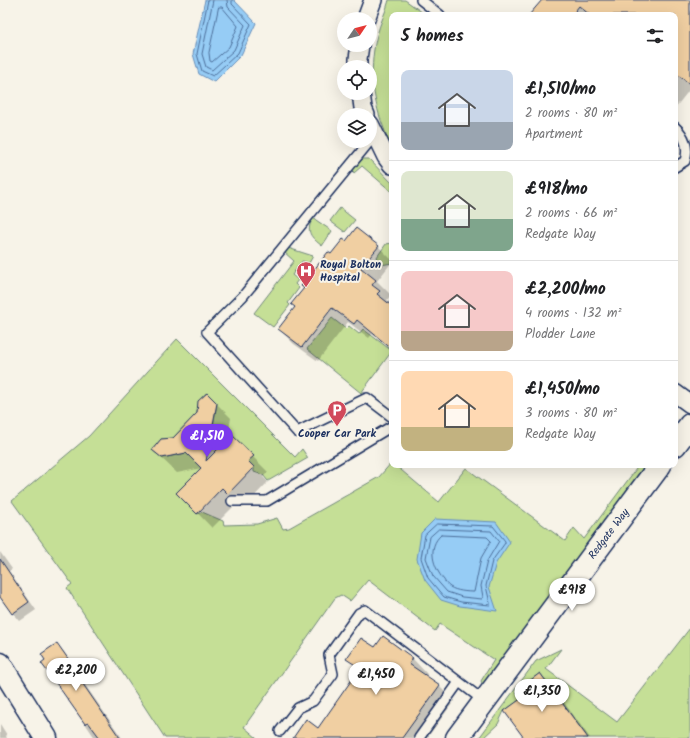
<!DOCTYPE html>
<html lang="en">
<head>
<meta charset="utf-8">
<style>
  body { margin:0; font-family:Kalam,sans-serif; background:#f6f6f6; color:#202124; height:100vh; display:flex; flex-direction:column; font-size:15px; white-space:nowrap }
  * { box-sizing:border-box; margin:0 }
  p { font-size:13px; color:#757577 }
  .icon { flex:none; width:22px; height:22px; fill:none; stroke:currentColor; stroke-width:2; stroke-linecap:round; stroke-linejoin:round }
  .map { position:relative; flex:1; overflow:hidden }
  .drawer { position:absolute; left:389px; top:12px; width:289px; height:456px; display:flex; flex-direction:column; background:#fff; border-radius:8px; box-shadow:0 4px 16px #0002 }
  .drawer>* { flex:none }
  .needle { width:26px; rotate:55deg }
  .buttons { position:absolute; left:337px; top:12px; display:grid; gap:8px }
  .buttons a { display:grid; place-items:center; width:40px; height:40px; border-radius:50%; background:#fff; box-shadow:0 4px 16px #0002; font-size:20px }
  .price { position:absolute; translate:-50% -34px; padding:0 9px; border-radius:14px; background:#fff; color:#222; font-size:13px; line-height:26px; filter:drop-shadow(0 1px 2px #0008) }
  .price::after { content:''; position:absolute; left:50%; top:24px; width:12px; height:9px; margin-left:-6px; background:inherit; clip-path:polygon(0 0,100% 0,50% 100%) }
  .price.selected { background:#7c3aed; color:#fff }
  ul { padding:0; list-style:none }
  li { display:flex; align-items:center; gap:12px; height:100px; padding:0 12px }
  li+li { border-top:1px solid #e0e0e0 }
  li span { display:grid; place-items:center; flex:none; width:112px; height:80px; border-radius:8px; color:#555 }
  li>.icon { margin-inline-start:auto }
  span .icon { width:48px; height:48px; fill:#fffc; stroke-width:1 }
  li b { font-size:17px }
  h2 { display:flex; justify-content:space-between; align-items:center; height:48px; padding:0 12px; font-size:17px }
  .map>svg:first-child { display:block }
  .green { fill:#c5df96; stroke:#70877a }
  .water { fill:#96ccf5; stroke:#658db9 }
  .shadow { fill:#0003 }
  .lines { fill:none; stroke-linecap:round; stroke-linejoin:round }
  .shore { stroke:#4c6e9a; stroke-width:1 }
  .building { fill:#f0cfa2; stroke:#1b2f5e }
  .lane-casing { stroke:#1b2f5e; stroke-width:12 }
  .street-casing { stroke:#1b2f5e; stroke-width:20 }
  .secondary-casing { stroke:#1b2f5e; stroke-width:25 }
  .lane { stroke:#f7f3e8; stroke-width:9 }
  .street { stroke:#f7f3e8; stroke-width:17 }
  .secondary { stroke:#f7f3e8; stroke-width:22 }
  .labels { text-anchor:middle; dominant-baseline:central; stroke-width:4; stroke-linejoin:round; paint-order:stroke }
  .poi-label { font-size:11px; font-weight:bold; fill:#1b2f5e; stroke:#f7f3e8; text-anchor:start }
  .street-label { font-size:11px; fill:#1b2f5e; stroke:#f7f3e8 }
</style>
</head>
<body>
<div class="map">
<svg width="690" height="738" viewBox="0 0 690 738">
  <rect width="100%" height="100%" fill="#f7f3e8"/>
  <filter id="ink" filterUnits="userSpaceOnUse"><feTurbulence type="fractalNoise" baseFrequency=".025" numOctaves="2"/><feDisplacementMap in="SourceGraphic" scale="8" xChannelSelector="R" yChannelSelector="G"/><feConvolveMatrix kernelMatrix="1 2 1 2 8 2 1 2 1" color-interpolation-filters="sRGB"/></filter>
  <g filter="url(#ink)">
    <!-- green -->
    <path class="green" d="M 389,0 L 405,0 L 426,15 L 392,15 L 392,146 C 387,140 386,133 383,126 C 372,97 369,65 377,35 C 380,23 386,12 389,0 Z
      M 363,159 L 369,159 L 392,183 L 392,192 L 362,166 L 354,173 L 352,169 L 355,164 Z
      M 340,208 L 355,220 L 345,232 L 330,221 Z
      M 313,218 L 332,231 L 322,246 C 311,237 305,232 313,218 Z
      M 392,243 L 392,263 L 370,267 L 386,244 Z
      M 288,248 L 313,256 L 309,263 L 302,261 L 292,275 L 298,280 L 295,284 L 299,288 L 288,303 L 290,305 L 273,327 L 254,313 L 294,261 L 284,252 Z
      M 332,318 L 346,329 L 349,326 L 359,334 L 363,329 L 392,351 L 361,393 L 307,349 Z
      M 177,339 L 295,457 L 302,449 L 308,458 L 268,481 L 263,475 L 254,472 L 254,467 L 248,461 L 253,456 L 232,435 L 227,440 L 213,426 L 217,403 L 206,393 L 199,401 L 197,413 L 173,438 L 161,439 L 152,450 L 162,458 L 186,453 L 201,468 L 176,493 L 197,514 L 202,512 L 223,521 L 224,525 L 257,524 L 277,518 L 283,529 L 289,528 L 379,477 L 392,462 L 392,465 L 395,465 L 439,502 L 466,468 L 565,541 L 574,528 L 584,539 L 639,465 L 645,465 L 483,685 L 481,681 L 494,660 L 440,624 L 435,631 L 368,580 L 350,601 L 341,595 L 335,598 L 244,727 L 257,738 L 165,738 L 67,588 L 72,584 L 12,501 L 89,436 Z
      M 690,628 L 690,738 L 583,738 L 586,735 L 540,673 L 516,691 L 521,699 L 504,711 L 498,724 L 483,738 L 479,738 L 536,661 L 561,649 L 546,669 L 617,722 Z"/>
    <!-- water -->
    <path class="water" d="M 205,0 L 234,0 L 256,23 L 241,55 L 214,82 L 199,74 L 193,54 Z
      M 435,519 L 496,522 L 510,542 L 496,563 L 489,587 L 497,611 L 460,606 L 441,600 L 425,580 L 417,559 L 421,533 Z"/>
    <!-- shadow -->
    <path class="shadow" d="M 543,0 L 690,0 L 690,89 L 675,108 L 675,15 L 531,15 Z
      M 378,246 L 392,260 L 392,262 L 377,281 L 391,295 L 387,300 L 392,305 L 392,350 L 372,334 L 369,338 L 348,322 L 318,361 L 294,344 L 279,329 L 296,307 L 331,256 Z
      M 207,394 L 231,418 L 227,441 L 232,436 L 268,472 L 263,477 L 268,482 L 243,508 L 238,502 L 212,528 L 178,493 L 202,468 L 177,473 L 153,450 L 173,439 L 198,413 Z
      M 0,552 L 12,569 L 9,571 L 36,610 L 20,621 L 13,613 L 0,595 Z
      M 383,638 L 413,659 L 427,674 L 426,676 L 439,686 L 454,701 L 427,738 L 294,738 L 318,729 L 360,670 L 348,658 L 376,649 Z
      M 57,644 L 64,652 L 84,681 L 83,682 L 122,738 L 95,738 L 59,685 L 47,660 Z
      M 540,674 L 552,686 L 590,738 L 525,738 L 523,699 Z
      M 0,724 L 7,735 L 6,736 L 7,738 L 0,738 Z"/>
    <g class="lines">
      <!-- shore -->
      <path class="shore" d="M 208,0 L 197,54 L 202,71 L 213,76 L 238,53 L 251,24 L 232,4 L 232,0
        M 213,0 L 202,54 L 206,67 L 212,70 L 234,50 L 245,25 L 228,7 L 227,0
        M 219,7 L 222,7 L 238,26 L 229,47 L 212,62 L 210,61 L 209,53 Z
        M 437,524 L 493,526 L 505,541 L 505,543 L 492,561 L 486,586 L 490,603 L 490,605 L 461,602 L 444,597 L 428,578 L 421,558 L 425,535 Z
        M 439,529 L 491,531 L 499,541 L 487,561 L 481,586 L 483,597 L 482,599 L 462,597 L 447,592 L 433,576 L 426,558 L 430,537 Z
        M 441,535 L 487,537 L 491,541 L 481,558 L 474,592 C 467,592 456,591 450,587 C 447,585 445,582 444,580 C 433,567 427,547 441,535 Z"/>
    </g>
    <!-- building -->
    <path class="building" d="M 542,0 L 690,0 L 690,84 L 675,73 L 675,15 L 590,15 L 579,6 L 572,15 L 529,15 Z
      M 356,228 L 379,246 L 361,268 L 376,280 L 372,285 L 380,291 L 377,294 L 392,306 L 392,349 L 357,320 L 354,324 L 332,308 L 302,347 L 278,329 L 295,307 L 291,304 L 304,288 L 301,286 L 328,252 L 331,254 L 343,239 L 346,241 Z
      M 207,393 L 217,403 L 206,461 L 232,435 L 254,456 L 248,461 L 254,467 L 228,494 L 222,488 L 197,514 L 176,493 L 201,468 L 186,453 L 162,458 L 152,450 L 161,439 L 173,438 L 197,413 L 198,401 Z
      M 0,559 L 29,602 L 12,614 L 0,597 Z
      M 383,636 L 413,658 L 409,664 L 440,685 L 402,738 L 293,738 L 306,719 L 318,728 L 360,668 L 346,659 L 361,638 L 375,647 Z
      M 57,643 L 78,673 L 76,674 L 120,738 L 100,738 L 88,722 L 85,724 L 54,680 L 53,681 L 47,671 L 41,663 L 45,660 L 41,654 Z
      M 540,673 L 588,738 L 524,738 L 504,711 L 522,698 L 516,691 Z"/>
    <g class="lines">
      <defs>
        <path id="lane" d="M 421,0 L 440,15
          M 675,127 C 685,136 689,148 685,161 L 675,167
          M 375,135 L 243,296 L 207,332 L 297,432 L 367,398 L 392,417
          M 232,501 L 267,501 L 392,426
          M 280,731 L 298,708 L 313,701 L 333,674 L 329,655 L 359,613 L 365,610 L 484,701
          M 419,738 L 459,682"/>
        <path id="street" d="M 366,19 L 373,0
          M 358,67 L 358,59 L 360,45
          M 361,93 L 363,108 L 366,115
          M 370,124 L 386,157 L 392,165
          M 675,393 L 690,404"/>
        <path id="secondary" d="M 675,445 L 690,425
          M 0,664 L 46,738
          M 457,738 L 660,465"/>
      </defs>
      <!-- lane casing -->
      <use href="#lane" class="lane-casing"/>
      <!-- street casing -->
      <use href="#street" class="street-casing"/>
      <!-- secondary casing -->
      <use href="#secondary" class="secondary-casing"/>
      <!-- lane -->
      <use href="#lane" class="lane"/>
      <!-- street -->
      <use href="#street" class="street"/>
      <!-- secondary -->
      <use href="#secondary" class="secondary"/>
    </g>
  </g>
  <!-- icons -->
  <defs>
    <symbol id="hospital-pin" viewBox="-11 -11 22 30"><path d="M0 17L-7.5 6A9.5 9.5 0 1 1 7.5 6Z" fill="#d1495b" stroke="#f7f3e8"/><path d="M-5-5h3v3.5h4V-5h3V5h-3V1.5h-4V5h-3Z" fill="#fff"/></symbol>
    <symbol id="parking-pin" viewBox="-11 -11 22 30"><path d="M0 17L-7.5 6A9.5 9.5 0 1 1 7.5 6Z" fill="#d1495b" stroke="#f7f3e8"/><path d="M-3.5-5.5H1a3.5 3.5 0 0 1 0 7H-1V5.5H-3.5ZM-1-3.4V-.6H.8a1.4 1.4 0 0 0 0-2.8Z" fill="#fff"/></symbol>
  </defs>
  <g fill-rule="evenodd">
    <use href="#hospital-pin" x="295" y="260" width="22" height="30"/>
    <use href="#parking-pin" x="326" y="399" width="22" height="30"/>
  </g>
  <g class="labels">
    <!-- poi labels -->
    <g class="poi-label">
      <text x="320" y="265">Royal Bolton<tspan x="320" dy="13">Hospital</tspan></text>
      <text x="337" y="434" text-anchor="middle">Cooper Car Park</text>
    </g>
    <!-- street labels -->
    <g class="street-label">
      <text transform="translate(609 534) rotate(-53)">Redgate Way</text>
    </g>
  </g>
</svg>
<div class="buttons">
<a><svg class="needle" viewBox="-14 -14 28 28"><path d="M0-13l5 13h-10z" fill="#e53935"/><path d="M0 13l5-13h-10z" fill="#757577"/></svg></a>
<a><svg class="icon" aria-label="locate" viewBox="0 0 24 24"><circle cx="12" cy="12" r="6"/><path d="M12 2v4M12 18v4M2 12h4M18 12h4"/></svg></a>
<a><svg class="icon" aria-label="layers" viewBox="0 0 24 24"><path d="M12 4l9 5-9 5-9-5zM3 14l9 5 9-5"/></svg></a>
</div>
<b class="price selected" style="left:207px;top:458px">£1,510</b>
<b class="price" style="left:572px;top:612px">£918</b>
<b class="price" style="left:76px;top:692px">£2,200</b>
<b class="price" style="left:376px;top:696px">£1,450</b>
<b class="price" style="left:542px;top:713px">£1,350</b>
<section class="drawer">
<h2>5 homes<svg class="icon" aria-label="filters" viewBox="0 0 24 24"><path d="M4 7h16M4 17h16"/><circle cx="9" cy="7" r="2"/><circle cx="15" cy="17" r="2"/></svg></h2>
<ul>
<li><span style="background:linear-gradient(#c9d6e8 65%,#9aa5b1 0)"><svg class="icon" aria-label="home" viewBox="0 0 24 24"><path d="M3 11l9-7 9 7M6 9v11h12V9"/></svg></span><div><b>£1,510/mo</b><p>2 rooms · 80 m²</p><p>Apartment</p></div></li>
<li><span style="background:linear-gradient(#dfe7d0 60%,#7fa58c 0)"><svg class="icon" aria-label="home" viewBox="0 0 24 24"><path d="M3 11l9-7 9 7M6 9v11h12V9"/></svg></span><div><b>£918/mo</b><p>2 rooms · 66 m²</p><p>Redgate Way</p></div></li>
<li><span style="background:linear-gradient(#f6c9c9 75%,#b9a48a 0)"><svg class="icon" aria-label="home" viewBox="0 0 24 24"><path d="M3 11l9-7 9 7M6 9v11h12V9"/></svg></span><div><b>£2,200/mo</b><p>4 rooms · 132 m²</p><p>Plodder Lane</p></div></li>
<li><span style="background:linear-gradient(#ffd9b3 70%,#c2b280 0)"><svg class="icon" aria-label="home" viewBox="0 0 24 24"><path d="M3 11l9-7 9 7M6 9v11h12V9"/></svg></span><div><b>£1,450/mo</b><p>3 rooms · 80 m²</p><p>Redgate Way</p></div></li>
</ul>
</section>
</div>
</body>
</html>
